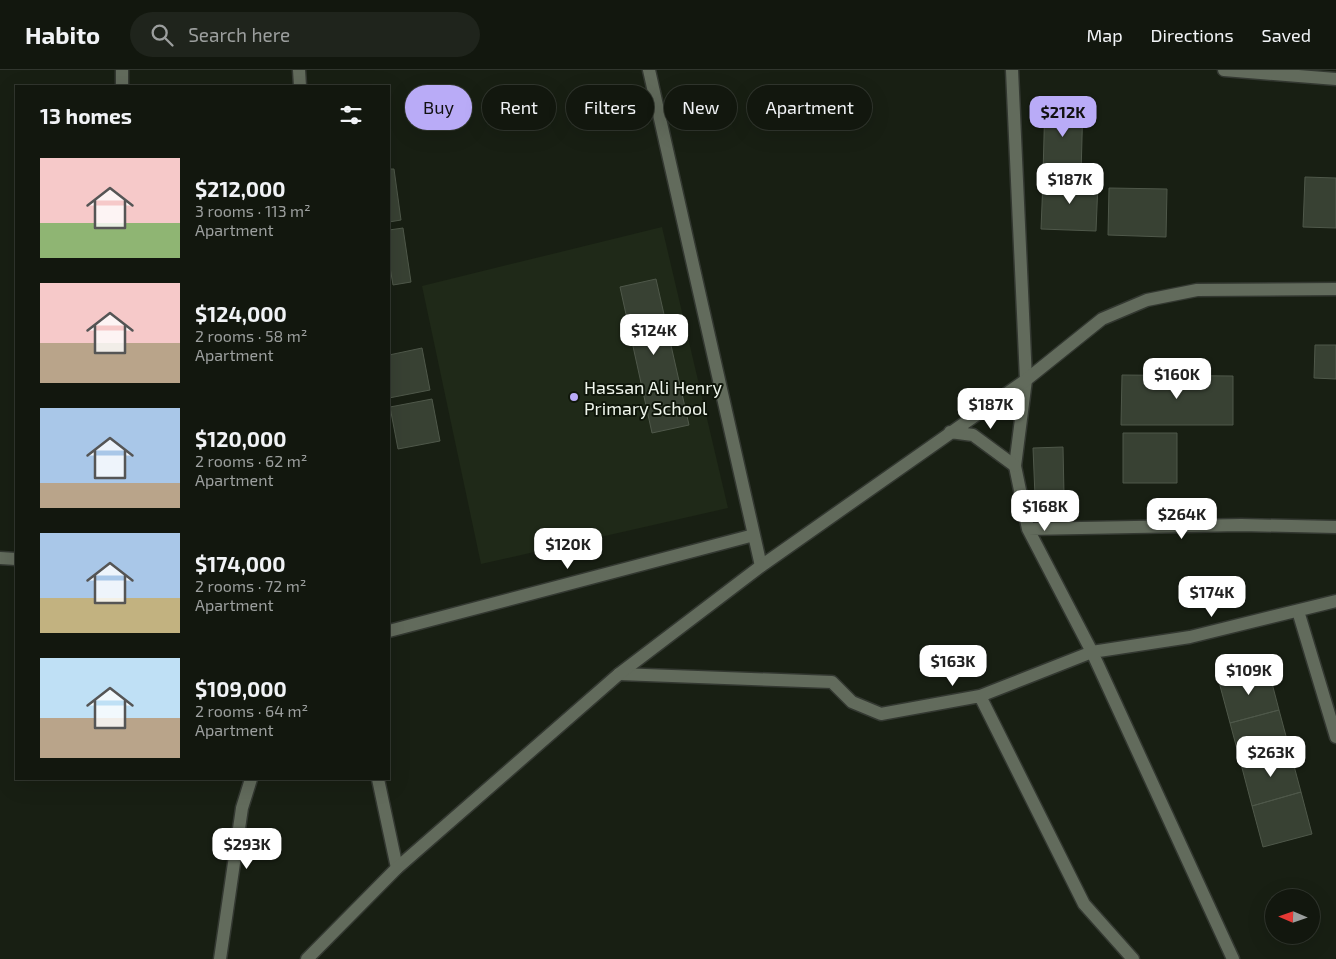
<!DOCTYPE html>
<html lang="en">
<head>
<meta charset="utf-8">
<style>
  body { margin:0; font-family:"Exo 2",sans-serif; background:#1f241c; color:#f1f3f6; height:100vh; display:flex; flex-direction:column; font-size:19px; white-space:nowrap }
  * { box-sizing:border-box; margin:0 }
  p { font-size:16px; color:#9c9f9e }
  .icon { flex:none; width:28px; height:28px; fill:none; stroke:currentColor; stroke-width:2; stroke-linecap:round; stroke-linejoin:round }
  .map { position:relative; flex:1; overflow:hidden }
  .panel { position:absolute; left:15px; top:15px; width:375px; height:695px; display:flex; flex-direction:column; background:#12170e; border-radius:0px; box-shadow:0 5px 20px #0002,0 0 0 1px #31362e }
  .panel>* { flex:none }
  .top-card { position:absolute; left:405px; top:15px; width:475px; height:45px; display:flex; gap:10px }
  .needle { width:32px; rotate:272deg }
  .controls { position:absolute; left:1265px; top:819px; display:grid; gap:10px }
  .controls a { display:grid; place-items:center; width:55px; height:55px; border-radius:50%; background:#12170e; box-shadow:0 5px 20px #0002,0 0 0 1px #31362e; font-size:25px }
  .price { position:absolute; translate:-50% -42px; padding:0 11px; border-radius:10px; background:#fff; color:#222; font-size:16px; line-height:32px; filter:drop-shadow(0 1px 2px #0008) }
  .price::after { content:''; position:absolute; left:50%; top:30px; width:15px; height:11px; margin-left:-8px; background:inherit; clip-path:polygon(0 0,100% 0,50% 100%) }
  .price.selected { background:#b9abf7; color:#111 }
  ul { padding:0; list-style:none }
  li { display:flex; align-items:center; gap:15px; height:125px; padding:0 25px }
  li span { display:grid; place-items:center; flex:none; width:140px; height:100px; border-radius:0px; color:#555 }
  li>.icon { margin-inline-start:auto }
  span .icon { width:60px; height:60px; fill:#fffc; stroke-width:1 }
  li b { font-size:21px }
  h2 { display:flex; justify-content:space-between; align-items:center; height:60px; padding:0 25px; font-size:21px }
  .tag { padding:0 18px; border-radius:22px; background:#12170e; box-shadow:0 5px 20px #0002,0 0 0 1px #31362e; font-size:18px; line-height:45px }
  .tag.selected { background:#b9abf7; color:#111 }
  header { display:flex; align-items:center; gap:30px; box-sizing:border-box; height:70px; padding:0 25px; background:#12170e; border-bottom:1px solid #31362e }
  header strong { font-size:24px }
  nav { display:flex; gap:28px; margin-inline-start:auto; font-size:18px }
  .search { width:350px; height:45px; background:#1f241c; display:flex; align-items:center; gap:12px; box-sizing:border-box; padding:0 18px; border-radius:28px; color:#9c9f9e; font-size:19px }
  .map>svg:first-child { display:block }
  .built { fill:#1f2918 }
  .building { fill:#384133; stroke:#4f584a }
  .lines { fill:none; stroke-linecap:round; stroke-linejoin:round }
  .minor-casing { stroke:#333831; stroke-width:15 }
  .tertiary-casing { stroke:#333831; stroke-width:15 }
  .minor { stroke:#626b5c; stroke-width:12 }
  .tertiary { stroke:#626b5c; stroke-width:12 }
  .poi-dot { fill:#b9abf7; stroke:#0f160a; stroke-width:2 }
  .labels { text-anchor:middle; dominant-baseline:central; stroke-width:4; stroke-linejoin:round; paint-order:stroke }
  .poi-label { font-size:18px; fill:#eff5ec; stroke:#0f160a; text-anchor:start }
</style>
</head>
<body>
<header>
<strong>Habito</strong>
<div class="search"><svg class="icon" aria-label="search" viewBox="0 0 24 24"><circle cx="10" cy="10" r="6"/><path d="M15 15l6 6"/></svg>Search here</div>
<nav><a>Map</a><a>Directions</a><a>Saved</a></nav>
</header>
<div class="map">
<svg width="1336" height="889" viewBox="0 0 1336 889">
  <rect width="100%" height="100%" fill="#181f13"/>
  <!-- built -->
  <path class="built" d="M 662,157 L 728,438 L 481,494 L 422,216 Z"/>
  <!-- building -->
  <path class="building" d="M 1045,30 L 1083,31 L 1081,105 L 1043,104 Z
    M 389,99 L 394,99 L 401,150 L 389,152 Z
    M 1305,107 L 1336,108 L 1336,158 L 1303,157 Z
    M 1043,110 L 1098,112 L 1096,161 L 1041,159 Z
    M 1109,118 L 1167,119 L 1166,167 L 1108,165 Z
    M 403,158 L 411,212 L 393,215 L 389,191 L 389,160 Z
    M 656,209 L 689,355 L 652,363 L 620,217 Z
    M 1315,275 L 1336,275 L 1336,309 L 1314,308 Z
    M 422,278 L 430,320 L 389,328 L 389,285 Z
    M 1122,305 L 1233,306 L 1233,355 L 1121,355 Z
    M 432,329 L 440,371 L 398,379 L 390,337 Z
    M 1123,363 L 1177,363 L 1177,413 L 1123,413 Z
    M 1063,377 L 1064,425 L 1035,426 L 1033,378 Z
    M 1268,598 L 1279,640 L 1230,653 L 1219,612 Z
    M 1279,640 L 1290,681 L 1241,694 L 1230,653 Z
    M 1290,681 L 1301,722 L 1252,736 L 1241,694 Z
    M 1301,722 L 1312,764 L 1263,777 L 1252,736 Z"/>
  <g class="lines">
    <defs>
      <path id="minor" d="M 122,0 L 122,16
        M 299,0 L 300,16
        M 649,0 L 761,496
        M 1012,0 L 1026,310 L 1015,396 L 1028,459 L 1092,582 L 1233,889
        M 1224,0 L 1336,9
        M 1028,459 L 1241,455 L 1336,457
        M 0,488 L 16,489
        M 1298,541 L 1336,667
        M 389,561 L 754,465
        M 619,604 L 832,612 L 852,632 L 881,644 L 980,626 L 1084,834 L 1133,889
        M 980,626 L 1092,582 L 1190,567 L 1336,531
        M 378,709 L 397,798
        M 220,889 L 242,738 L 251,709"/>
      <path id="tertiary" d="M 950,362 L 973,365 L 1015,396
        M 307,889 L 397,798 L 619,604 L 761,496 L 1026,310 L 1102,249 L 1147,230 L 1197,220 L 1336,219"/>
    </defs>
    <!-- minor casing -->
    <use href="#minor" class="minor-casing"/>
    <!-- tertiary casing -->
    <use href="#tertiary" class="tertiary-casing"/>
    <!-- minor -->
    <use href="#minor" class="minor"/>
    <!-- tertiary -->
    <use href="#tertiary" class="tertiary"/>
  </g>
  <!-- markers -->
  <circle class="poi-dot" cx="574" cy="327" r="5"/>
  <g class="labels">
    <!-- poi labels -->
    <g class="poi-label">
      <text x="584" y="317">Hassan Ali Henry<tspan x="584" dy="21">Primary School</tspan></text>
    </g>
  </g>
</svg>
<div class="controls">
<a><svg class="needle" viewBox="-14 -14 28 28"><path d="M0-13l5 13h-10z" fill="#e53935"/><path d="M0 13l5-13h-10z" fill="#9c9f9e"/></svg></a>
</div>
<b class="price selected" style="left:1063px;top:68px">$212K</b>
<b class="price" style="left:1070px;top:135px">$187K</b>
<b class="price" style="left:654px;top:286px">$124K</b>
<b class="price" style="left:1177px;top:330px">$160K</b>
<b class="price" style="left:991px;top:360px">$187K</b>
<b class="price" style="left:1045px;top:462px">$168K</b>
<b class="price" style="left:1182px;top:470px">$264K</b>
<b class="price" style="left:568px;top:500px">$120K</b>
<b class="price" style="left:1212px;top:548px">$174K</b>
<b class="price" style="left:953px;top:617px">$163K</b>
<b class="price" style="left:1249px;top:626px">$109K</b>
<b class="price" style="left:1271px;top:708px">$263K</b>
<b class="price" style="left:247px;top:800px">$293K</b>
<div class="top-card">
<a class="tag selected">Buy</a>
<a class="tag">Rent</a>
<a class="tag">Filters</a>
<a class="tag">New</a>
<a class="tag">Apartment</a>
</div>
<section class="panel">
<h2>13 homes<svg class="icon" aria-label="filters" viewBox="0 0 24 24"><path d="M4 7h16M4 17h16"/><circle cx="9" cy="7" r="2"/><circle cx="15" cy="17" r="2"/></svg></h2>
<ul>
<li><span style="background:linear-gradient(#f6c9c9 65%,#8fb573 0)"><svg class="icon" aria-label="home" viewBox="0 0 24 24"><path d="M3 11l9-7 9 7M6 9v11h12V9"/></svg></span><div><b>$212,000</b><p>3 rooms · 113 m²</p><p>Apartment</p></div></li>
<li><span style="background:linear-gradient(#f6c9c9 60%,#b9a48a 0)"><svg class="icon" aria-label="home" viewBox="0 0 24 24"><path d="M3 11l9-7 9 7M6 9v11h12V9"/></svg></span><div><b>$124,000</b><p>2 rooms · 58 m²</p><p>Apartment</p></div></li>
<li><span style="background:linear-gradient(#a9c7e8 75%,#b9a48a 0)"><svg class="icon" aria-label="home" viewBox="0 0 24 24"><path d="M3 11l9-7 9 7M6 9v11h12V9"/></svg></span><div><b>$120,000</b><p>2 rooms · 62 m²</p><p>Apartment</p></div></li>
<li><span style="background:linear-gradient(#a9c7e8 65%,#c2b280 0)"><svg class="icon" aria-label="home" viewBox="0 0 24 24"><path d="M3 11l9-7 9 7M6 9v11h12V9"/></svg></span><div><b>$174,000</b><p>2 rooms · 72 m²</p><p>Apartment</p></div></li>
<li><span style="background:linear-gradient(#bfe0f5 60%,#b9a48a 0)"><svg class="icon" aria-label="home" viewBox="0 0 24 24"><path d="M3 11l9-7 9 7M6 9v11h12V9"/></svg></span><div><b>$109,000</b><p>2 rooms · 64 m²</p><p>Apartment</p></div></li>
</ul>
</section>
</div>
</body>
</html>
